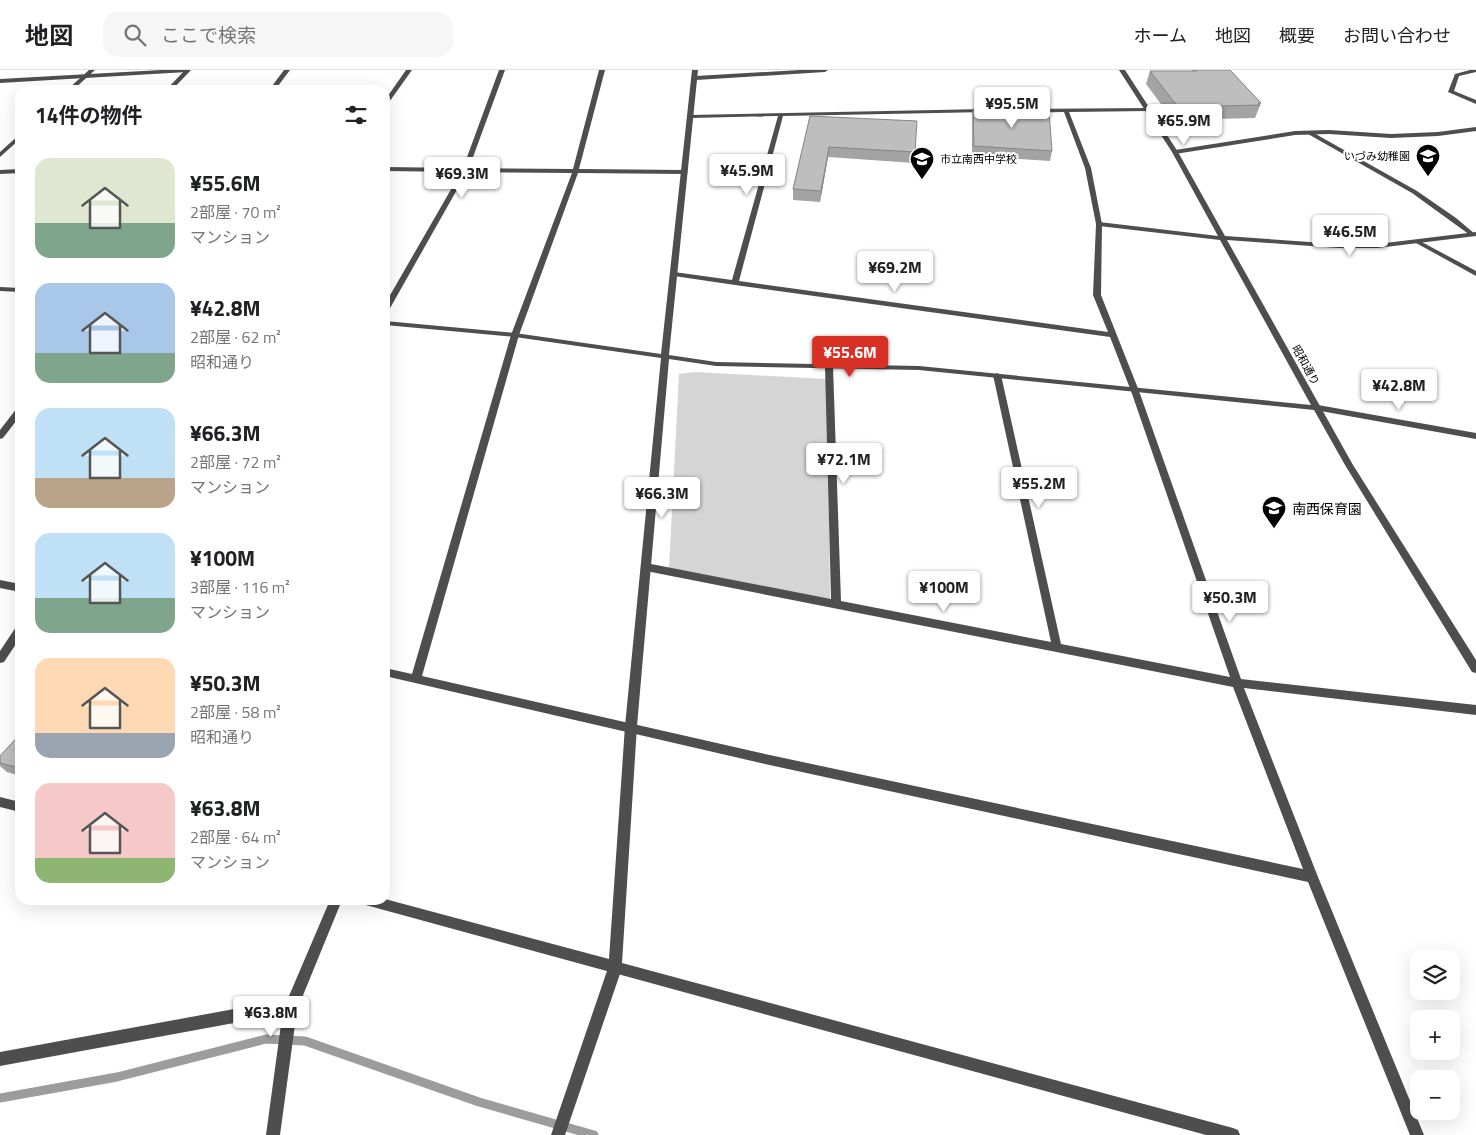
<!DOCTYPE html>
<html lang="ja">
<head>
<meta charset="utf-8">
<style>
  body { margin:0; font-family:"Titillium Web","Noto Sans JP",sans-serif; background:#f6f6f6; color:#202124; height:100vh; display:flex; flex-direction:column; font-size:19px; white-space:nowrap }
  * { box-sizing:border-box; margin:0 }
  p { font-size:16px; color:#757577 }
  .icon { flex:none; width:28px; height:28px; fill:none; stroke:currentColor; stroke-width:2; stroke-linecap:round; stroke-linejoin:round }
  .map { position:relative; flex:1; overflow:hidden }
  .details { position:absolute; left:15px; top:15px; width:375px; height:820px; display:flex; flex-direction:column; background:#fff; border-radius:15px; box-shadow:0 5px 20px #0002 }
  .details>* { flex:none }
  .fabs { position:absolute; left:1410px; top:880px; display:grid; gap:10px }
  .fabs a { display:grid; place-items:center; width:50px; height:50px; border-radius:10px; background:#fff; box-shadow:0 5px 20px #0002; font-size:25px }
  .price { position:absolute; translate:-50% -42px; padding:0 11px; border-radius:5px; background:#fff; color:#222; font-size:16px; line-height:32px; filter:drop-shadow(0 1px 2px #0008) }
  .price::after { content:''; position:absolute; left:50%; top:30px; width:15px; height:11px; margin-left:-8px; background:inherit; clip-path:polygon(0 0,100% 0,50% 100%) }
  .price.active { background:#d93025; color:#fff }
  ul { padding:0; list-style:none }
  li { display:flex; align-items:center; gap:15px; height:125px; padding:0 20px }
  li span { display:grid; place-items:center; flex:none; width:140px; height:100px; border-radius:15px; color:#555 }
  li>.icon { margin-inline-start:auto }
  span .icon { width:60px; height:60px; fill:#fffc; stroke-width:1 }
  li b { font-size:21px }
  h2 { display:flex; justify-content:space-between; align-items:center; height:60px; padding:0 20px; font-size:21px }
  header { display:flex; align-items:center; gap:30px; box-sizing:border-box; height:70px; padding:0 25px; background:#fff; border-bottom:1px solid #e0e0e0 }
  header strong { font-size:24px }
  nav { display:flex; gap:28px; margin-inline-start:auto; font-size:18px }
  .search { width:350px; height:45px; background:#f6f6f6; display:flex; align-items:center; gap:12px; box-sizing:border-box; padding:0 18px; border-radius:15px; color:#757577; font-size:19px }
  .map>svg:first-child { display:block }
  .green { fill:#d5d5d5 }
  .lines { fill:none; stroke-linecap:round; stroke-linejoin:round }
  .stream { stroke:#9c9c9c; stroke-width:9 }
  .service { fill:#4e4e4e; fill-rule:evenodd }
  .minor { fill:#4e4e4e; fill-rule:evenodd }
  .tertiary { fill:#4e4e4e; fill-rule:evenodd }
  .wall { fill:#a3a3a3 }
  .shaded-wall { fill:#858585 }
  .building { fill:#bebebe; stroke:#858585 }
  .labels { text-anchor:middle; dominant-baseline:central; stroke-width:4; stroke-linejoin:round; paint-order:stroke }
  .far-poi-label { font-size:11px; fill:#000; stroke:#fff; text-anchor:end }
  .far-street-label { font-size:11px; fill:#000; stroke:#fff }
  .poi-label { font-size:14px; fill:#000; stroke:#fff; text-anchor:start }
</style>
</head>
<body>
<header>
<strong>地図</strong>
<div class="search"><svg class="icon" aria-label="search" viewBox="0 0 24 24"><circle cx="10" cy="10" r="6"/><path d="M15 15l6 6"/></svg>ここで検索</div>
<nav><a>ホーム</a><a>地図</a><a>概要</a><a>お問い合わせ</a></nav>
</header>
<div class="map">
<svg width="1476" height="1065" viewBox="0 0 1476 1065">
  <rect width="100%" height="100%" fill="#fff"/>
  <!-- green -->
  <path class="green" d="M 695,302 L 827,309 L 830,529 L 669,498 L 679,304 Z"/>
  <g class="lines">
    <!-- stream -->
    <path class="stream" d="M 0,1028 L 117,1007 L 266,969 L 305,971 L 479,1032 L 594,1065"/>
    <!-- service -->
    <path class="service" d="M 1308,62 L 1312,62 L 1417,121 L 1456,148 L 1475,164 L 1470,165 L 1412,123 L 1308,64 Z"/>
    <!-- minor -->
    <path class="minor" d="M 89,0 L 95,0 L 73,20 L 67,20 Z
      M 185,0 L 191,0 L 172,20 L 166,20 Z
      M 284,0 L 290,0 L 275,20 L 269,20 Z
      M 499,0 L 505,0 L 469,98 L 573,99 L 599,0 L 605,0 L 579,99 L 685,100 L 688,102 L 685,104 L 578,103 L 519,265 L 422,606 L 765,684 L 1303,799 L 1233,617 L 646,501 L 641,497 L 646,493 L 831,529 L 825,296 L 829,294 L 833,296 L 841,531 L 1051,572 L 993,305 L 997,303 L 1001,305 L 1061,574 L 1230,607 L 1131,321 L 1110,267 L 735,215 L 674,206 L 670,204 L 674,202 L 732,210 L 778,46 L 691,48 L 688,46 L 689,45 L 985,39 L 988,41 L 987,42 L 783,46 L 739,211 L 1108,262 L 1093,225 L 1096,154 L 1085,98 L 1064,42 L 1012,43 L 1009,41 L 1012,39 L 1150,38 L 1151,39 L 1148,41 L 1069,42 L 1091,98 L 1102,154 L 1101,225 L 1139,321 L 1241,609 L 1476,635 L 1476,645 L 1244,618 L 1318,807 L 1424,1065 L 1410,1065 L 1308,812 L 765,694 L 385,606 L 385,598 L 412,604 L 511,265 L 572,103 L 467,102 L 389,240 L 385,242 L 385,234 L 461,102 L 385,101 L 385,97 L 463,98 Z
      M 800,0 L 828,0 L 825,2 L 696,10 L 693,8 L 696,6 Z
      M 1470,0 L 1476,0 L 1476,2 L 1459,6 L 1454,21 L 1476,30 L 1476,34 L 1448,22 L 1455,4 Z
      M 1476,57 L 1476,61 L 1438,66 L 1391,68 L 1329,64 L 1295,65 L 1175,84 L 1172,82 L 1175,80 L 1295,61 L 1329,60 L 1391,64 L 1438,62 Z
      M 20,64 L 20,69 L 0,87 L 0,82 Z
      M 20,99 L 20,103 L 0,104 L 0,100 Z
      M 1418,170 L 1476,201 L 1476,206 L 1416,173 L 1415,172 Z
      M 1318,335 L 1476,363 L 1476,369 L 1315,340 L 1315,336 Z
      M 20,337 L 20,346 L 3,368 L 0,369 L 0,360 L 17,338 Z
      M 0,510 L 20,514 L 20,522 L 0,518 Z
      M 330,830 L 342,830 L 297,940 L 280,1065 L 266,1065 L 282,947 L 267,947 L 0,996 L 0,982 L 267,933 L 286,933 Z
      M 615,891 L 620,893 L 622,898 L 565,1065 L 551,1065 L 608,898 L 610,893 Z"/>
    <!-- tertiary -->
    <path class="tertiary" d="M 161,0 L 190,0 L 187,2 L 0,13 L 0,9 Z
      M 406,0 L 412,0 L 387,35 L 385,36 L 385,30 Z
      M 692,0 L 698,0 L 669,285 L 716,292 L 919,296 L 1311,335 L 1220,170 L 1099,156 L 1096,154 L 1099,152 L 1218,166 L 1172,82 L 1119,0 L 1125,0 L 1178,82 L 1225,166 L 1338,174 L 1377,174 L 1476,162 L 1476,166 L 1377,178 L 1338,178 L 1227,170 L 1353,395 L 1476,590 L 1476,603 L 1472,602 L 1345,395 L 1314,340 L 919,300 L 716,296 L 669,289 L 637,656 L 622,893 L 1233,1058 L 1238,1060 L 1240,1065 L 1206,1065 L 362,834 L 360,830 L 385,829 L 609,889 L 625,656 L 661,288 L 515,267 L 385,255 L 385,251 L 515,263 L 661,284 Z
      M 0,217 L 20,218 L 20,222 L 0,221 Z
      M 20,556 L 20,568 L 4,592 L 0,593 L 0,581 L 16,557 Z
      M 0,727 L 20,732 L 20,742 L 0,737 Z"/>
  </g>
  <!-- wall -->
  <path class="wall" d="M 1192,0 L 1230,0 L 1261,33 L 1255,48 L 1173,50 L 1146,14 L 1150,1 L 1192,1 Z
    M 973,39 L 1052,81 L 1050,91 L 972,86 L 972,49 Z
    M 810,46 L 915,82 L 914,93 L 828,87 L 820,132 L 793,130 L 793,119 Z
    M 20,664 L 20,706 L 7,702 L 0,696 L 0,686 Z"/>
  <!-- shaded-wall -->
  <path class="shaded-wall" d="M 829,77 L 828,87 L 820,132 L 821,121 Z"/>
  <!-- building -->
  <path class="building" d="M 1196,0 L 1230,0 L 1261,33 L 1258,33 L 1260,35 L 1178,37 L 1150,1 L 1197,1 Z
    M 973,39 L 1049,41 L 1052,81 L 974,76 Z
    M 810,46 L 917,51 L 915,82 L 829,77 L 821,121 L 793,119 Z
    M 20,664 L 20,698 L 0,693 L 0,686 Z"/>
  <!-- icons -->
  <defs>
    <symbol id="school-pin" viewBox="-11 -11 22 30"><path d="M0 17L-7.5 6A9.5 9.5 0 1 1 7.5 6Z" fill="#000" stroke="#fff"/><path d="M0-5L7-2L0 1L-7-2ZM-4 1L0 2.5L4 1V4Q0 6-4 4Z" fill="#fff"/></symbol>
  </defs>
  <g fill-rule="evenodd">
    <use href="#school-pin" x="1414" y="72" width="28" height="38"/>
    <use href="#school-pin" x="908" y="75" width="28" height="38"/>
    <use href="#school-pin" x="1260" y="424" width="28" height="38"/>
  </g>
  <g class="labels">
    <!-- far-poi labels -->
    <g class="far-poi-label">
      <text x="1410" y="86">いづみ幼稚園</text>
      <text x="940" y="89" text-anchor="start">市立南西中学校</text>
    </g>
    <!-- far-street labels -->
    <g class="far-street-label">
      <text transform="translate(1306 295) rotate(61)">昭和通り</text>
    </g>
    <!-- poi labels -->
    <g class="poi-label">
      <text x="1292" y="438">南西保育園</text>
    </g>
  </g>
</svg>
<div class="fabs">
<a><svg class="icon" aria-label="layers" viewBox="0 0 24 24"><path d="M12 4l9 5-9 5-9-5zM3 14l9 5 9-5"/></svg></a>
<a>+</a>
<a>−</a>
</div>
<b class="price" style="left:1012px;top:59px">¥95.5M</b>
<b class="price" style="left:1184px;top:76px">¥65.9M</b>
<b class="price" style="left:747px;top:126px">¥45.9M</b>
<b class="price" style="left:462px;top:129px">¥69.3M</b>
<b class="price" style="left:1350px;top:187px">¥46.5M</b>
<b class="price" style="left:895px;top:223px">¥69.2M</b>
<b class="price active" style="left:850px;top:308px">¥55.6M</b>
<b class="price" style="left:1399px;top:341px">¥42.8M</b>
<b class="price" style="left:844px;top:415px">¥72.1M</b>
<b class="price" style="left:1039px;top:439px">¥55.2M</b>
<b class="price" style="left:662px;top:449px">¥66.3M</b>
<b class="price" style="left:944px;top:543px">¥100M</b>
<b class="price" style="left:1230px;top:553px">¥50.3M</b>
<b class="price" style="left:271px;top:968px">¥63.8M</b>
<section class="details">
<h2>14件の物件<svg class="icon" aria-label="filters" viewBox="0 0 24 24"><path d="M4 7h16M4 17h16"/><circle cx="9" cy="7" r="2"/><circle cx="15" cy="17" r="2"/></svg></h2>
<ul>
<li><span style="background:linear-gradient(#dfe7d0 65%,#7fa58c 0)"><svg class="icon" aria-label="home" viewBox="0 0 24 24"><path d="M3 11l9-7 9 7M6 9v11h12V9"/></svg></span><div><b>¥55.6M</b><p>2部屋 · 70 m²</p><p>マンション</p></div></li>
<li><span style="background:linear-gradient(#a9c7e8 70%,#7fa58c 0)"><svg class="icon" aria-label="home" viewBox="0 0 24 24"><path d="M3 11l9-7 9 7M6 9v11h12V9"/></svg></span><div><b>¥42.8M</b><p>2部屋 · 62 m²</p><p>昭和通り</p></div></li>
<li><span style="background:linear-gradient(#bfe0f5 70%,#b9a48a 0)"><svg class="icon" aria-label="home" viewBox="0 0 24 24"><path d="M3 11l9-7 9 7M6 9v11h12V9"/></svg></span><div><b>¥66.3M</b><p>2部屋 · 72 m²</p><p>マンション</p></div></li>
<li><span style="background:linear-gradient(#bfe0f5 65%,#7fa58c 0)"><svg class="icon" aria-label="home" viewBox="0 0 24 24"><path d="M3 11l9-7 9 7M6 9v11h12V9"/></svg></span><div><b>¥100M</b><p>3部屋 · 116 m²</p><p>マンション</p></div></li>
<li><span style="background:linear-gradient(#ffd9b3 75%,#9aa5b1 0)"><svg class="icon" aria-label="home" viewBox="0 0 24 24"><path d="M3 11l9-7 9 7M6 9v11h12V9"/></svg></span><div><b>¥50.3M</b><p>2部屋 · 58 m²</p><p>昭和通り</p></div></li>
<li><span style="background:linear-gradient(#f6c9c9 75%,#8fb573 0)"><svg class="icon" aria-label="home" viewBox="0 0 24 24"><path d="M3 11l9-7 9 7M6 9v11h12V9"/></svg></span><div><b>¥63.8M</b><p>2部屋 · 64 m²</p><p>マンション</p></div></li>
</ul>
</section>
</div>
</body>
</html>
